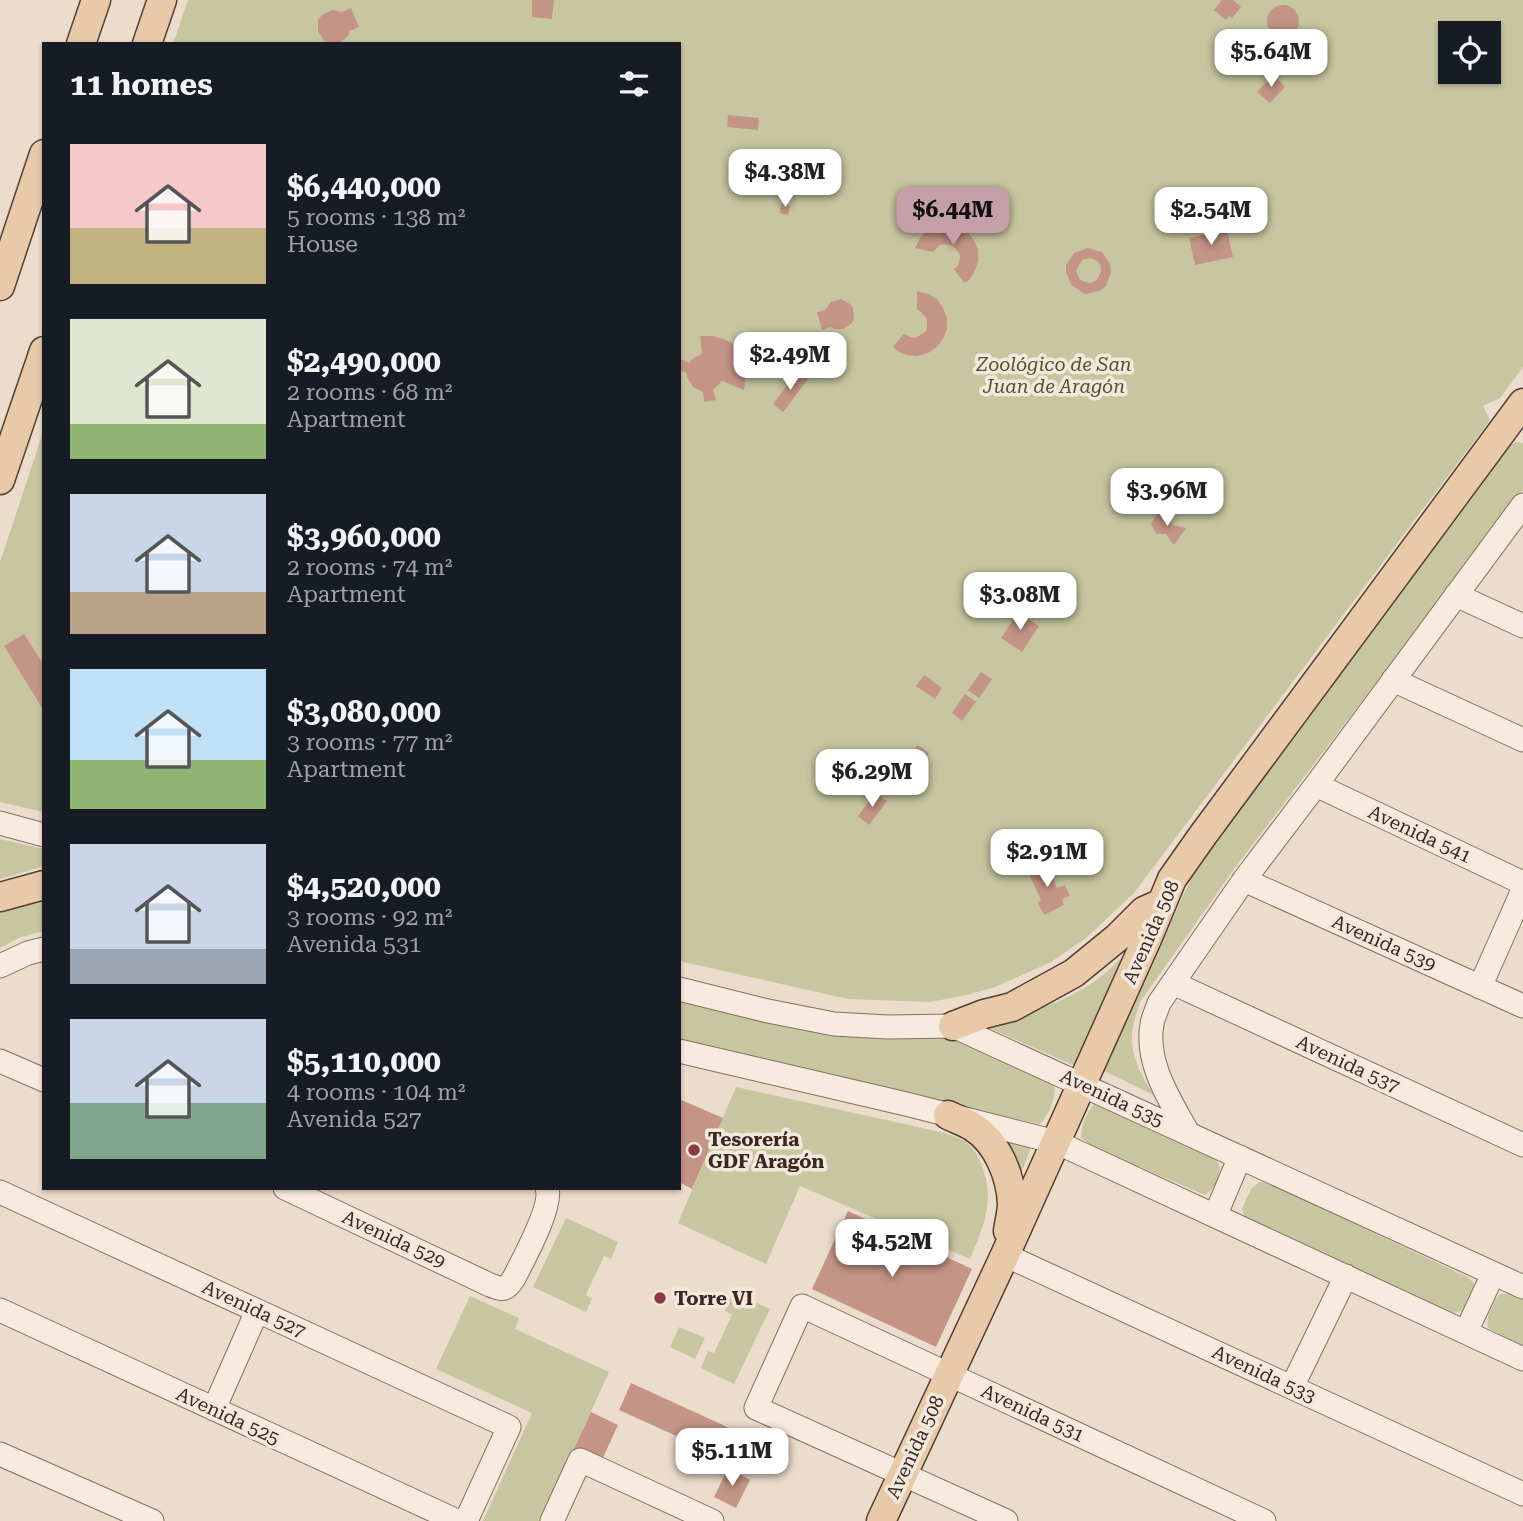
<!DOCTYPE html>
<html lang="en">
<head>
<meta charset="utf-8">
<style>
  body { margin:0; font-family:"Roboto Serif",serif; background:#242831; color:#f1f3f6; height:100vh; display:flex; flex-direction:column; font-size:26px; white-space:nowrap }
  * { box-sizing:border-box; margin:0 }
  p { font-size:23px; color:#9ea1a6 }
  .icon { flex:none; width:38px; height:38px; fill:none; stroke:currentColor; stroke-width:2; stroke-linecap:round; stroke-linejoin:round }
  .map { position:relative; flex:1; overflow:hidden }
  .side { position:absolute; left:42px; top:42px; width:639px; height:1148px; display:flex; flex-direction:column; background:#171b24; border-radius:0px; box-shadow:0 2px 5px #0004 }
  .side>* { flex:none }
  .controls { position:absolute; left:1438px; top:21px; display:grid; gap:14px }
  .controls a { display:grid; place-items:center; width:63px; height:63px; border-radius:0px; background:#171b24; box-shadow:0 2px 5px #0004; font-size:35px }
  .price { position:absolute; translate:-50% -60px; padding:0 16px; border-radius:14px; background:#fff; color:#222; font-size:23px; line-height:46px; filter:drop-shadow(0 2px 4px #0008) }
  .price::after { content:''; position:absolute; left:50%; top:42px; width:21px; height:16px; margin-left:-10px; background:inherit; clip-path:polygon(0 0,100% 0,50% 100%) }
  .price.selected { background:#c59fa7; color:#111 }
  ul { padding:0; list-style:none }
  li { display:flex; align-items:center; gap:21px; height:175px; padding:0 28px }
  li span { display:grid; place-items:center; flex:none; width:196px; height:140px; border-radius:0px; color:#555 }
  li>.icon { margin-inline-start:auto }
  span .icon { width:84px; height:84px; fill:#fffc; stroke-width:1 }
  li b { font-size:30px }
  h2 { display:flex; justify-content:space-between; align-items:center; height:84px; padding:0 28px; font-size:30px }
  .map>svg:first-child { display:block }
  .green { fill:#c8c6a0; fill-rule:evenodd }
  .building { fill:#c49586; fill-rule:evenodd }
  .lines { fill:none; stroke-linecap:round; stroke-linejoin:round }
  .minor-casing { stroke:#866f61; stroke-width:25 }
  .major-casing { stroke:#553e35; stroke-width:31 }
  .minor { stroke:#f6ebde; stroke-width:23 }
  .major { stroke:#e8caa9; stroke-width:28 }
  .poi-dot { fill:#8f3847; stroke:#f3e8db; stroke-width:2.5 }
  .labels { text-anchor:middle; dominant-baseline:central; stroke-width:7; stroke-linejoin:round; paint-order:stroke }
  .park-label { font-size:19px; font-style:italic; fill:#50532c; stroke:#f3e8db }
  .street-label { font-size:19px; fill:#382a23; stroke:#f3e8db }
  .poi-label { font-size:19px; font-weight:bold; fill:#382a23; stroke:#f3e8db; text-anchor:start }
</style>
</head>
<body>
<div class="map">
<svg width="1523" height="1521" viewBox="0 0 1523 1521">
  <rect width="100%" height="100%" fill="#ebdccc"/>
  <!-- green -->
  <path class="green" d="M 188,0 L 1523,0 L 1523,367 L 1500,398 L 1483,406 L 1490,420 L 1134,893 L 1086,938 L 1051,962 L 995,987 L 967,995 L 930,1002 L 848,999 L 679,961 L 679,44 L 173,44 ZM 1451,33 L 1489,33 L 1489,72 L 1451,72 Z
    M 44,429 L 44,812 L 0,802 L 0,562 Z
    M 1516,442 L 1523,443 L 1523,490 L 1234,869 L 1140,1002 C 1136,1015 1131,1028 1132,1042 C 1133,1060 1144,1081 1154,1095 L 1102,1070 L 1199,862 L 1504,449 Z
    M 0,839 L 44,849 L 44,866 L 0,879 Z
    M 44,894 L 44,931 L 21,937 L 0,948 L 0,907 Z
    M 1123,956 L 1075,1066 L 978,1023 C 1023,1014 1062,1006 1099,978 C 1108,972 1115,963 1123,956 Z
    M 679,996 L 950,1032 L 1054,1084 C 1057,1096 1049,1115 1040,1124 L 1034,1123 L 679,1040 Z
    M 736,1087 L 945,1133 C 952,1136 960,1138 966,1142 C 973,1148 978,1155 981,1164 C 996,1200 984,1225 970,1259 L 800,1186 L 766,1264 L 678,1223 Z
    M 1094,1104 L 1102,1104 L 1209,1154 C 1212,1157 1216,1159 1218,1163 C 1224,1174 1214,1189 1205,1195 L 1093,1147 L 1081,1137 C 1082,1124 1086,1114 1094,1104 Z
    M 997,1137 L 1031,1148 L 1019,1178 Z
    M 1259,1182 L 1269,1183 L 1467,1277 L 1474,1283 L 1474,1294 L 1464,1311 L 1449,1313 L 1245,1217 L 1242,1209 L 1251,1189 Z
    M 566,1218 L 618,1242 L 611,1259 L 604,1256 L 586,1295 L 592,1299 L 586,1312 L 533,1287 Z
    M 733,1292 L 770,1309 L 734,1384 L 701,1368 L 708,1351 L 714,1353 L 732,1315 L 725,1311 Z
    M 1500,1294 L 1510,1294 L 1523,1300 L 1523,1346 L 1488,1328 C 1485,1317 1493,1303 1500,1294 Z
    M 470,1296 L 519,1318 L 515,1329 L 609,1372 L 541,1521 L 483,1521 L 532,1413 L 436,1369 Z
    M 679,1327 L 705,1338 L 695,1359 L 670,1347 Z"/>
  <!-- building -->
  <path class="building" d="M 532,0 L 554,0 L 552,19 L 532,17 Z
    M 1222,0 L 1233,0 L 1241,7 L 1232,18 L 1229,16 L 1226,20 L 1214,10 Z
    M1267 21a16 16 0 1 1 32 0a16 16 0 1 1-32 0Z
    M 351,8 L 359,27 L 350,31 L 348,36 L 340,43 L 329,43 L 324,41 L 318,31 L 318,20 L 322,15 L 332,10 L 342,12 Z
    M 1230,37 L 1252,57 L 1238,73 L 1216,52 Z
    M 1273,75 L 1285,87 L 1270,103 L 1257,92 Z
    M 728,115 L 759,118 L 758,130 L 727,127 Z
    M 781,204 L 790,205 L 788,215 L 780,213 Z
    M 947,224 L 958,226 L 967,232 L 974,240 L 978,250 L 978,261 L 975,271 L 969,280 L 964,283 L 954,269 L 958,266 L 960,257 L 959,253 L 953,246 L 944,244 L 940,245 L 933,252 L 915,248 L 920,238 L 927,230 L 937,225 Z
    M 1227,230 L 1233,257 L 1195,265 L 1189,238 Z
    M 1088,248 L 1102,252 L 1110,264 L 1111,272 L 1106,286 L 1100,291 L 1085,294 L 1072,286 L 1066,273 L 1066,265 L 1074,253 ZM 1090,258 L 1097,261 L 1100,264 L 1101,272 L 1097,280 L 1090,283 L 1082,281 L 1079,278 L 1076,271 L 1082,260 Z
    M 917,291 L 928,294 L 937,299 L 943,308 L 947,318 L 947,329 L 943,339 L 937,347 L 928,353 L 917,356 L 907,355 L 897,351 L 893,347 L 904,334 L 913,338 L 917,337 L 925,332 L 927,328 L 927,319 L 921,312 L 917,310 Z
    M 841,299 L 850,304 L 853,308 L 854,319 L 852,323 L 844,329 L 835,329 L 830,327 L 822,330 L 817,312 L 825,310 L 831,302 Z
    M 700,336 L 712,336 L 724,339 L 736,346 L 744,359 L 746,376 L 744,390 L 722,381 L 713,390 L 716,400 L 704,402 L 703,392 L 693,387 L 687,377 L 686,372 L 679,371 L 680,359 L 689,363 L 692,359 L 702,354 Z
    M 798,371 L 808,379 L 783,412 L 773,404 Z
    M 1157,514 L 1169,515 L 1172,525 L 1186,528 L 1174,545 L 1166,534 L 1156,534 L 1151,524 Z
    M 1041,579 L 1061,593 L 1044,619 L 1023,604 Z
    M 1018,612 L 1039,626 L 1022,652 L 1001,638 Z
    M 24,634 L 44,665 L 44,711 L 4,646 Z
    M 981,672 L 992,679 L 979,698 L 968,690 Z
    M 924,675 L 942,688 L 935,699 L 916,686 Z
    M 965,694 L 976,702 L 962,721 L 952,713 Z
    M 918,745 L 929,753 L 913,775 L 901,767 Z
    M 875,793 L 887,801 L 869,825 L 858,816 Z
    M 1045,861 L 1057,888 L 1065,885 L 1070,896 L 1062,899 L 1064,905 L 1044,915 L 1038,903 L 1041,900 L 1027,870 Z
    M 679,1099 L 723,1118 L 692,1189 L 679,1182 Z
    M 848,1211 L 972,1269 L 936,1347 L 812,1289 Z
    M 631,1383 L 767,1445 L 754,1471 L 619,1410 Z
    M 591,1412 L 618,1425 L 600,1464 L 573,1451 Z
    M 728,1468 L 750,1480 L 736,1508 L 714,1497 Z"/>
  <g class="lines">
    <defs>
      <path id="minor" d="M 1456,595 L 1523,626
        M 1393,680 L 1523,740
        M 1316,785 L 1523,883
        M 0,823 L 44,835
        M 1244,880 L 1523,1006
        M 0,966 L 28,953 L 44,949
        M 1173,983 L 1523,1145
        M 1480,987 L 1523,890
        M 679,989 L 768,1011 L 834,1024 L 888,1027 L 953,1026 L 1523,1287
        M 679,1051 L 906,1104 L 1056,1142 L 1523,1359
        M 0,1061 L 44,1080
        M 1188,1133 C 1170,1100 1145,1063 1152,1024 C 1153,1017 1157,1010 1159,1003 L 1244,880 L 1316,785 L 1523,505
        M 285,1188 L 490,1285 C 503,1290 506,1291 514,1278 C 523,1260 553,1206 547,1188
        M 0,1192 L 509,1427 L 466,1521
        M 1215,1216 L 1240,1157
        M 1005,1255 L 1523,1494
        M 0,1310 L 457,1521
        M 1466,1332 L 1493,1274
        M 1292,1387 L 1346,1276
        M 214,1409 L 257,1311
        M 0,1454 L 152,1521
        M 552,1521 L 580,1460 L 712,1521
        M 1006,1521 L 756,1408 L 802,1306 L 1264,1521"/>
      <path id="major" d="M 81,44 L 96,0
        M 147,44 L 162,0
        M 0,286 L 44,154
        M 0,480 L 44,351
        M 0,897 L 44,885
        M 953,1026 L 984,1014 L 1012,1007 L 1074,973 L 1118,937 L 1144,911 L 1162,903
        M 948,1115 C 956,1119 965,1122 973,1127 C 997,1142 1011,1176 1012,1204 C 1012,1213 1009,1222 1008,1231
        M 881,1521 L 1005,1255 L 1147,939 L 1172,879 L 1203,835 L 1523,403"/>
    </defs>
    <!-- minor casing -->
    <use href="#minor" class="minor-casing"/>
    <!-- major casing -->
    <use href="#major" class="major-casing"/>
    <!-- minor -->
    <use href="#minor" class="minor"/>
    <!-- major -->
    <use href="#major" class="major"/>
  </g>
  <!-- markers -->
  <g class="poi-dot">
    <circle cx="694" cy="1150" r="7"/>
    <circle cx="660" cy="1298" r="7"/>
  </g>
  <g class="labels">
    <!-- park labels -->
    <g class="park-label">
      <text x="1054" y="364">Zoológico de San<tspan x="1054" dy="22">Juan de Aragón</tspan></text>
    </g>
    <!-- street labels -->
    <g class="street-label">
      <text transform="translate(1420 834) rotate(25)">Avenida 541</text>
      <text transform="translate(1151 932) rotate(-66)">Avenida 508</text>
      <text transform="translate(1384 943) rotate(24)">Avenida 539</text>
      <text transform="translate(1348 1064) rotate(25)">Avenida 537</text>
      <text transform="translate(1112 1098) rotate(25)">Avenida 535</text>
      <text transform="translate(394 1239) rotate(25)">Avenida 529</text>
      <text transform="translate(254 1309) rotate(25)">Avenida 527</text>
      <text transform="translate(1264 1374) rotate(25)">Avenida 533</text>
      <text transform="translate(1033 1413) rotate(25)">Avenida 531</text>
      <text transform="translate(228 1416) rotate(25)">Avenida 525</text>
      <text transform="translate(915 1447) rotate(-65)">Avenida 508</text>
    </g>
    <!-- poi labels -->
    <g class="poi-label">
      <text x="708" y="1139">Tesorería<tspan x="708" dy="22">GDF Aragón</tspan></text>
      <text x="674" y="1298">Torre VI</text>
    </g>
  </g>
</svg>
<div class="controls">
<a><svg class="icon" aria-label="locate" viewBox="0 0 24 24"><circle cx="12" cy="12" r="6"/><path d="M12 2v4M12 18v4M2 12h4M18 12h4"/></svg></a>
</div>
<b class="price" style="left:1271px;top:89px">$5.64M</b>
<b class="price" style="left:785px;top:209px">$4.38M</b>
<b class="price selected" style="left:953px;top:247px">$6.44M</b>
<b class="price" style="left:1211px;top:247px">$2.54M</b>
<b class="price" style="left:790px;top:392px">$2.49M</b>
<b class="price" style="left:1167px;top:528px">$3.96M</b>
<b class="price" style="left:1020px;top:632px">$3.08M</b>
<b class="price" style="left:872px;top:809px">$6.29M</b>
<b class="price" style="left:1047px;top:889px">$2.91M</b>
<b class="price" style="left:892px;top:1279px">$4.52M</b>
<b class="price" style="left:732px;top:1488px">$5.11M</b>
<section class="side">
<h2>11 homes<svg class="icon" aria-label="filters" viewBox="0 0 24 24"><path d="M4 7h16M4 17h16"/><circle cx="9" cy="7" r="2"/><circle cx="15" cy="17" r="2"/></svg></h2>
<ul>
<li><span style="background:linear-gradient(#f6c9c9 60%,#c2b280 0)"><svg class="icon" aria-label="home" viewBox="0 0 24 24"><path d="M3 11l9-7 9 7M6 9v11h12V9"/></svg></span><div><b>$6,440,000</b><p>5 rooms · 138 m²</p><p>House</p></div></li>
<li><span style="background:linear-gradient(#dfe7d0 75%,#8fb573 0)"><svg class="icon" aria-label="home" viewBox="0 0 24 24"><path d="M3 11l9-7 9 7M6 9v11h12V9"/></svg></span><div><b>$2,490,000</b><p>2 rooms · 68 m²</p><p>Apartment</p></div></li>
<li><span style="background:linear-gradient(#c9d6e8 70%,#b9a48a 0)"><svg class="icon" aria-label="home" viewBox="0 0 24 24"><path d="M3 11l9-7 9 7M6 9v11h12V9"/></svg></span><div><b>$3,960,000</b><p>2 rooms · 74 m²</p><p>Apartment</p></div></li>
<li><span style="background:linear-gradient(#bfe0f5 65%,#8fb573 0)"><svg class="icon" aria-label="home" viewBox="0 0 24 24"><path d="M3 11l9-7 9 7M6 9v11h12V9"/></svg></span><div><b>$3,080,000</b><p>3 rooms · 77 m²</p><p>Apartment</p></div></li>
<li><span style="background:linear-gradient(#c9d6e8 75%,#9aa5b1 0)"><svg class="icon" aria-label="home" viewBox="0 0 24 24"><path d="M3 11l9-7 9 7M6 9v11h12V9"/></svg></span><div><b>$4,520,000</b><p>3 rooms · 92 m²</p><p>Avenida 531</p></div></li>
<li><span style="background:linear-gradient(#c9d6e8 60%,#7fa58c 0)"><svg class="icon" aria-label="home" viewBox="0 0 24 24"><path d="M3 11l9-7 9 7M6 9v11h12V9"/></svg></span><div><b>$5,110,000</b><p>4 rooms · 104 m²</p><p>Avenida 527</p></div></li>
</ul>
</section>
</div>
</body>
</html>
